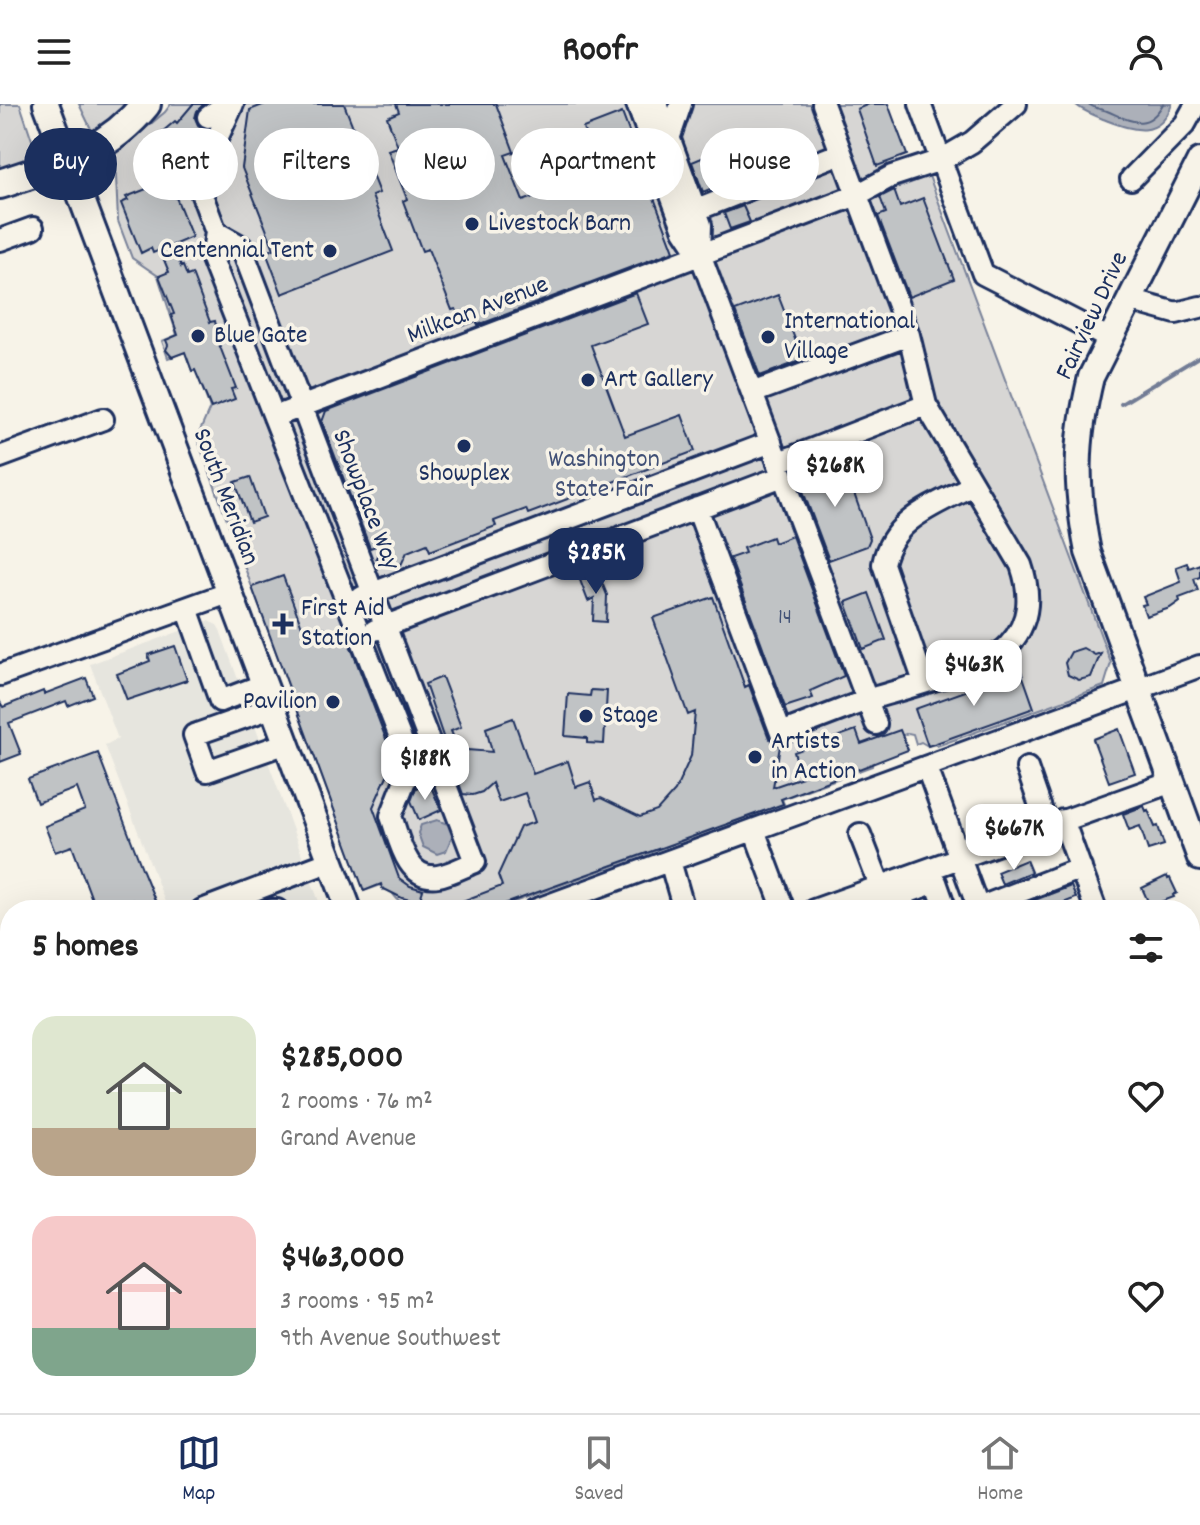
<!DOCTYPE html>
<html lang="en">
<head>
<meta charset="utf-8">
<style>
  body { margin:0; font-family:Dekko,sans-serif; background:#f6f6f6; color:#222; height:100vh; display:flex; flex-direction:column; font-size:30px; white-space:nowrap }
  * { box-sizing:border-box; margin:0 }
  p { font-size:26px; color:#767676 }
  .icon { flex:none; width:44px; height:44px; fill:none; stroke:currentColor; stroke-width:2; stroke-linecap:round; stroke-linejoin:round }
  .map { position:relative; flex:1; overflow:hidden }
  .side { position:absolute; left:0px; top:796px; width:1200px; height:514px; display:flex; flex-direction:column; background:#fff; border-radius:32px 32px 0 0; box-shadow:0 8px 32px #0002 }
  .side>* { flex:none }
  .guide { position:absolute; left:24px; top:24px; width:1152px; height:72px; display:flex; gap:16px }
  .price { position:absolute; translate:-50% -68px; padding:0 18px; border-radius:16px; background:#fff; color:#222; font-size:26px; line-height:52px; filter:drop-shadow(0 2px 4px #0008) }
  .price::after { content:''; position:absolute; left:50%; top:48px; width:24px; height:18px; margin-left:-12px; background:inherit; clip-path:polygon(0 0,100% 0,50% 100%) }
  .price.current { background:#1b2f5e; color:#fff }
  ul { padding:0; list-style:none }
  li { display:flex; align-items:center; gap:24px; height:200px; padding:0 32px }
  li span { display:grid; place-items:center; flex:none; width:224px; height:160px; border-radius:24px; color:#555 }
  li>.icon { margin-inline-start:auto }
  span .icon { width:96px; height:96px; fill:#fffc; stroke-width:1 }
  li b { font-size:34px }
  h2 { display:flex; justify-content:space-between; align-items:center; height:96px; padding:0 32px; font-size:34px }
  .tag { padding:0 28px; border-radius:36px; background:#fff; box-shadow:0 8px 32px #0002; font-size:28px; line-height:72px }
  .tag.current { background:#1b2f5e; color:#fff }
  header { display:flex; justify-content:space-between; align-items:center; height:104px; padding:0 32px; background:#fff; font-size:36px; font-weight:800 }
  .dock { display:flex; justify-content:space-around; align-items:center; height:112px; border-top:2px solid #e0e0e0; background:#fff; font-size:22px; color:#767676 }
  .dock a { display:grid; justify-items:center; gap:4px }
  .dock .current { color:#1b2f5e }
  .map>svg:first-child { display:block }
  .built { fill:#e6e5de }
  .green { fill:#d7d6d4; stroke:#798299; stroke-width:2 }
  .water { fill:#acb0b9; stroke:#727c95; stroke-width:2 }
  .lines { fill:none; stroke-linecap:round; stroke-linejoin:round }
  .shore { stroke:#556382; stroke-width:2 }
  .stream { stroke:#727c95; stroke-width:4 }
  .building { fill:#c0c3c5; stroke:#1b2f5e; stroke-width:2 }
  .minor-casing { stroke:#1b2f5e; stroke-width:26 }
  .major-casing { stroke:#1b2f5e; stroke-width:30 }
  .highway-casing { stroke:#1b2f5e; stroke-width:34 }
  .minor { stroke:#f7f3e8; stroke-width:20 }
  .major { stroke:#f7f3e8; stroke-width:24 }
  .highway { stroke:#f7f3e8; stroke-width:28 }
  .poi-dot { fill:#1b2f5e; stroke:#f7f3e8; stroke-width:3 }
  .labels { text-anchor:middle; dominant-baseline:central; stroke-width:7; stroke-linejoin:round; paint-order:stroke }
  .number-label { font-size:22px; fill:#445478 }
  .poi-label { font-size:26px; fill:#1b2f5e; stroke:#f7f3e8; text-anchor:start }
  .street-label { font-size:26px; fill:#1b2f5e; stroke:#f7f3e8 }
  .park-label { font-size:26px; fill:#415076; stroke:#f7f3e8 }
</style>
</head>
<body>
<header><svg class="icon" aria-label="menu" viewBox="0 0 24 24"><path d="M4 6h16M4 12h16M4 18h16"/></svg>Roofr<svg class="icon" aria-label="person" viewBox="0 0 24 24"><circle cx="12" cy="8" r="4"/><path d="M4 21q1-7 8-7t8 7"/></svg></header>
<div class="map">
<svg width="1200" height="1309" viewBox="0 0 1200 1309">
  <rect width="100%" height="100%" fill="#f7f3e8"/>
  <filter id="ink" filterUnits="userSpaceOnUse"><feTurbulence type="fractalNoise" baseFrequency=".0125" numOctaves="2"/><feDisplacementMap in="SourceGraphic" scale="16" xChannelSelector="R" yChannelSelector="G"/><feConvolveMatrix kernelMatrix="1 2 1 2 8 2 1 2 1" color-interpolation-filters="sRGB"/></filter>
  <g filter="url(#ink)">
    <!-- built -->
    <path class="built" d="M 208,517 L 217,521 L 220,526 L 322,806 L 168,806 L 105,641 L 118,635 L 90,560 Z
      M 344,1300 L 652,1300 L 655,1309 L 347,1309 Z"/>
    <!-- green -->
    <path class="green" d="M 0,0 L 20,0 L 40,60 L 0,74 Z
      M 79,0 L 135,0 L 97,28 L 92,27 Z
      M 171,0 L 888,0 L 887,59 L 897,84 L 929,72 L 1111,559 L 1104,582 L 937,642 L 936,640 L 928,642 L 921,638 L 916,640 L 913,630 L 908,629 L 874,643 L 872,662 L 782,695 L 784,700 L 492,806 L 445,806 L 441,797 C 422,804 399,807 390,784 L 383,786 L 381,781 L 364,787 L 197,334 L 210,304 L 196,267 L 192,267 L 185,248 L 168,254 L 162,237 L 177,231 L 158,172 L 132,154 L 118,117 L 115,50 L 165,8 Z"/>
    <!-- water -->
    <path class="water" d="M 1075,0 L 1172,0 C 1159,38 1130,25 1103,15 C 1092,10 1084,8 1075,0 Z
      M 437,716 L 450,721 L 453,730 L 446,747 L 437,750 L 423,743 L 418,729 L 421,721 Z"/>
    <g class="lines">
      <!-- shore -->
      <path class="shore" d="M 1088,0 C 1094,4 1100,5 1107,7 C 1131,17 1147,28 1163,0"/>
      <!-- stream -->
      <path class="stream" d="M 1121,300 L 1200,252"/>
    </g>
    <!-- building -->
    <path class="building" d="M 193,0 L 204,0 L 197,7 L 195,14 L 198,21 L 205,25 L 202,36 L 176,60 L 157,39 L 164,33 L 161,29 L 175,17 L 177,19 Z
      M 265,0 L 344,0 L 379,89 L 372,92 L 393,147 L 282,190 L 266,148 L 274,145 L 242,64 L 250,6 Z
      M 396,0 L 496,0 L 514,48 L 505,51 L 523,97 L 564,82 L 568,93 L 590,84 L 584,69 L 598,63 L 583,24 L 622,9 L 674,147 L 478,221 L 476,217 L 463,222 L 456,205 L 452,206 L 428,145 L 422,147 L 403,97 L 407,95 L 388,46 L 398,43 L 387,13 L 399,8 Z
      M 869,0 L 888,0 L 907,51 L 877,62 L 857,5 Z
      M 704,53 L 715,83 L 703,88 L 692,58 Z
      M 169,76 L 192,133 L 173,141 L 181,163 L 183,162 L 187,172 L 192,170 L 210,218 L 215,217 L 216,222 L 221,223 L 221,234 L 217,235 L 236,284 L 231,285 L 235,295 L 211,304 L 195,266 L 192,267 L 185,248 L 172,253 L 166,246 L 168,241 L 166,236 L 178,231 L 171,211 L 174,210 L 159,172 L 169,168 L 160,146 L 153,149 L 151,144 L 141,149 L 121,99 L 128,96 L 126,93 Z
      M 894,86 L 900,103 L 923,94 L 954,175 L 909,193 L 878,112 L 886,109 L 880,93 Z
      M 743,102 L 750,118 L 730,125 L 724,109 Z
      M 636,189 L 648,220 L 591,241 L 625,332 L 682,311 L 695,347 L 528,410 L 526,405 L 494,417 L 496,422 L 430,447 L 427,440 L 407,448 L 401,461 L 394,458 L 393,461 L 376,454 L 382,440 L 370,444 L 322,318 L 326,307 Z
      M 778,191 L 803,256 L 760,272 L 735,207 Z
      M 836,355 L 843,358 L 870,435 L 867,442 L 829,456 L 797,371 Z
      M 250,373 L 264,413 L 250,418 L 235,378 Z
      M 792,432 L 844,572 L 810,587 L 813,594 L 785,603 L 730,454 L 745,449 L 743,444 L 772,433 L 774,439 Z
      M 1187,459 L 1189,464 L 1200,460 L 1200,473 L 1194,475 L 1198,487 L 1179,494 L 1180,497 L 1170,504 L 1146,512 L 1142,501 L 1146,500 L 1143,493 L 1181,478 L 1176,463 Z
      M 596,464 L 607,491 L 606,518 L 593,517 L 594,494 L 588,497 L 580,476 L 596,470 Z
      M 283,472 L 304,528 L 321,522 L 347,533 L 394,656 L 373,703 L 399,774 L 410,782 L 423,786 L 419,798 L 402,794 L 382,784 L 381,780 L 364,787 L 252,483 Z
      M 869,489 L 886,536 L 863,545 L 846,498 Z
      M 713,493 L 745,583 L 749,581 L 769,634 L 780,642 L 773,683 L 802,673 L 794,648 L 856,626 L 861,640 L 900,626 L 908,646 L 781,695 L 783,700 L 488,806 L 439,806 L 502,782 L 498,771 L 520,723 L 535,718 L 525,689 L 499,698 L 492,679 L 482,688 L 473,691 L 463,690 L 451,658 L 454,652 L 448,647 L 425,580 L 442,573 L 461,623 L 451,627 L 460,649 L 467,646 L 492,648 L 486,624 L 513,614 L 533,670 L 568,657 L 576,683 L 590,678 L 596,696 L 601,694 L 640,713 L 657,707 L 675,687 L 691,652 L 695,608 L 688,611 L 653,514 Z
      M 175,542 L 187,576 L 127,596 L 117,570 L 150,557 L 148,551 Z
      M 1083,544 L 1095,551 L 1101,549 L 1091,573 L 1079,576 L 1068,571 L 1065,559 L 1071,548 Z
      M 1021,567 L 1034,604 L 928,642 L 915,605 Z
      M 86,574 L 93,592 L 68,602 L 66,597 L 9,619 L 21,650 L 0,658 L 0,598 L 3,603 L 43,587 L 44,590 Z
      M 591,586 L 607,587 L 604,640 L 587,639 L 587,634 L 565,632 L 568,590 L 590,592 Z
      M 1119,625 L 1135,669 L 1109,678 L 1093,635 Z
      M 98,649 L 143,767 L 159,806 L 136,806 L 132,796 L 105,806 L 96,806 L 72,742 L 55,748 L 45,722 L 85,706 L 77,684 L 37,699 L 28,675 Z
      M 429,678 L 441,706 L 419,716 L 411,697 L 416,684 Z
      M 1144,702 L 1146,707 L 1148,706 L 1155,723 L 1158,722 L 1164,741 L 1148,746 L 1140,722 L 1129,726 L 1123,710 Z
      M 1026,756 L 1031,768 L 1002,780 L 997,768 Z
      M 1167,772 L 1168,775 L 1170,774 L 1177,789 L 1173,791 L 1174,793 L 1150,802 L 1142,784 Z
      M 1071,782 L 1076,794 L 1046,806 L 1009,806 Z"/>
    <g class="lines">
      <defs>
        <path id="minor" d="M 637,0 L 684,126 L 700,150 L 876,620
          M 657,0 L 701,121 L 700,150
          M 920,0 L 983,170 L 1110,235
          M 208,13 L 226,0
          M 669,35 L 681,0
          M 1131,75 L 1185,20 L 1196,0
          M 679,113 L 841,49
          M 216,128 L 212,155 L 411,661 L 391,712 C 399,734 406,777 438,772 C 450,770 463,763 475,758 L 241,142 L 216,128 L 197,78 L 233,0
          M 0,136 L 33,124
          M 1129,196 L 1176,209 L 1200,203
          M 752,289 L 909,231
          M 274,313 L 857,91 L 892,72 L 941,56 L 972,38 L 1016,0
          M 0,353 L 103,315
          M 779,358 L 926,301
          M 697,404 L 781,629 C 810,618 838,607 867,596 C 900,585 989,564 1009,541 C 1031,517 1031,490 1021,461 L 926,301 L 909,231 L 823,0
          M 362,493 L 771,338
          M 187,504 L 220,597 L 265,580
          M 375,526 L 783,372
          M 0,571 L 231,488
          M 924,578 L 883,460 C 892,414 936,401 973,381
          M 274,603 L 194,631 L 207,667 L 287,639
          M 927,664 L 979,806
          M 1027,664 L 1047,722
          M 1063,716 L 1096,806
          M 754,726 L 784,806
          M 860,730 L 880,782 L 901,791 L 907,806
          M 670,757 L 684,806
          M 875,784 L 883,806
          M 901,791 L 936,778 L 946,806
          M 978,804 L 1081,764
          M 202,806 L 331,757
          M 272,806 L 277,806
          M 535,806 L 1200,562
          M 814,806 L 1172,678
          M 0,926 L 10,958
          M 0,980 L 10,976
          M 1190,986 L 1200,1013
          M 0,1009 L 10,1006
          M 0,1179 L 10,1175
          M 344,1300 L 347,1309
          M 374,1300 L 378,1309
          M 652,1300 L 655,1309
          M 759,1300 L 762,1309
          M 862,1300 L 866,1309
          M 1160,1300 L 1163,1309
          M 434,1307 L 455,1300
          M 271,1309 L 297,1300
          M 512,1309 L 534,1300
          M 964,1309 L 989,1300
          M 1066,1309 L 1077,1305"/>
        <path id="major" d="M 46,0 L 349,806
          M 1200,57 L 1091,273 C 1075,339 1075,382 1088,448 L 1200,754
          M 535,1300 L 538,1309
          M 238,1309 L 244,1300"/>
        <path id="highway" d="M 0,80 C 59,60 105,50 146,0"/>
      </defs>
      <!-- minor casing -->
      <use href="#minor" class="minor-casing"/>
      <!-- major casing -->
      <use href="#major" class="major-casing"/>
      <!-- highway casing -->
      <use href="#highway" class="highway-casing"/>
      <!-- minor -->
      <use href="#minor" class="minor"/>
      <!-- major -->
      <use href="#major" class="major"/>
      <!-- highway -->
      <use href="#highway" class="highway"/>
    </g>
  </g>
  <!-- markers -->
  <g class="poi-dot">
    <circle cx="472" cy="120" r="8"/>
    <circle cx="330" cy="147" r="8"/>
    <circle cx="198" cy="232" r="8"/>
    <circle cx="768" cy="233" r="8"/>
    <circle cx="588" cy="276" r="8"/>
    <circle cx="464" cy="342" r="8"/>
    <path d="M279 508h8v8h8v8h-8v8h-8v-8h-8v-8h8z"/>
    <circle cx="333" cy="598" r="8"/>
    <circle cx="586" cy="612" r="8"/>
    <circle cx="755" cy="653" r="8"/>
  </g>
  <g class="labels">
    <!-- number labels -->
    <g class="number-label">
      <text x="785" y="514">14</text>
    </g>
    <!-- poi labels -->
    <g class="poi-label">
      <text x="488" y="120">Livestock Barn</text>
      <text x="314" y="147" text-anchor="end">Centennial Tent</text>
      <text x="784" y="218">International<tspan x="784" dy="30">Village</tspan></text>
      <text x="214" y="232">Blue Gate</text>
      <text x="604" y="276">Art Gallery</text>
      <text x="464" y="370" text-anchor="middle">Showplex</text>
      <text x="301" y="505">First Aid<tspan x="301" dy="30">Station</tspan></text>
      <text x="317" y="598" text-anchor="end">Pavilion</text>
      <text x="602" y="612">Stage</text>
      <text x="771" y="638">Artists<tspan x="771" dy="30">in Action</tspan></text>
    </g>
    <!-- street labels -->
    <g class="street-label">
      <text transform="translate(478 207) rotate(-21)">Milkcan Avenue</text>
      <text transform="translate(1093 212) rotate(-65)">Fairview Drive</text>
      <text transform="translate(225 393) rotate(69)">South Meridian</text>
      <text transform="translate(365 396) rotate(69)">Showplace Way</text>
    </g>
    <!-- park labels -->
    <g class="park-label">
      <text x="604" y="356">Washington<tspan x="604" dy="30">State Fair</tspan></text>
    </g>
  </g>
</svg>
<b class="price" style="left:835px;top:405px">$268K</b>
<b class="price current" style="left:596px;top:492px">$285K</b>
<b class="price" style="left:974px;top:604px">$463K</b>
<b class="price" style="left:425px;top:698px">$188K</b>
<b class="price" style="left:1014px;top:768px">$667K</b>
<div class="guide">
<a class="tag current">Buy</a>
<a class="tag">Rent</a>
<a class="tag">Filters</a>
<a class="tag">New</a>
<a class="tag">Apartment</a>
<a class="tag">House</a>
</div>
<section class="side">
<h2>5 homes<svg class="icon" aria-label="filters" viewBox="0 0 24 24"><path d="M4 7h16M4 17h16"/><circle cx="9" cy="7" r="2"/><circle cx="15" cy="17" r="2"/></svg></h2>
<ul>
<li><span style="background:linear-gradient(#dfe7d0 70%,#b9a48a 0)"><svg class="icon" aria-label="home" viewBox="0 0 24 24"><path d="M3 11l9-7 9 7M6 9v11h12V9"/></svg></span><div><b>$285,000</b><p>2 rooms · 76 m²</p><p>Grand Avenue</p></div><svg class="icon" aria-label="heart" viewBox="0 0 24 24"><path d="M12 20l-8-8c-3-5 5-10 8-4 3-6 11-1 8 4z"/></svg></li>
<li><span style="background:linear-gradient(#f6c9c9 70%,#7fa58c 0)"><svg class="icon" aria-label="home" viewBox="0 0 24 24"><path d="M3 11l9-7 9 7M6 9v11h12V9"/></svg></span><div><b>$463,000</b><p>3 rooms · 95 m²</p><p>9th Avenue Southwest</p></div><svg class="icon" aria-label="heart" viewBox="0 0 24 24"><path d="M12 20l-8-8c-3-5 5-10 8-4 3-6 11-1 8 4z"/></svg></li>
</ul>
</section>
</div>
<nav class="dock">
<a class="current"><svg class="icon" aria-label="map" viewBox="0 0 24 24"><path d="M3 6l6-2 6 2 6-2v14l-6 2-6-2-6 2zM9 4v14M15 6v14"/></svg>Map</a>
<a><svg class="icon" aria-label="saved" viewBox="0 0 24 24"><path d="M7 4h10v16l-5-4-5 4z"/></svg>Saved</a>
<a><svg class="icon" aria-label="home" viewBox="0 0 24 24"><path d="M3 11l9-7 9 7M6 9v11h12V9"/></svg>Home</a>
</nav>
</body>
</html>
